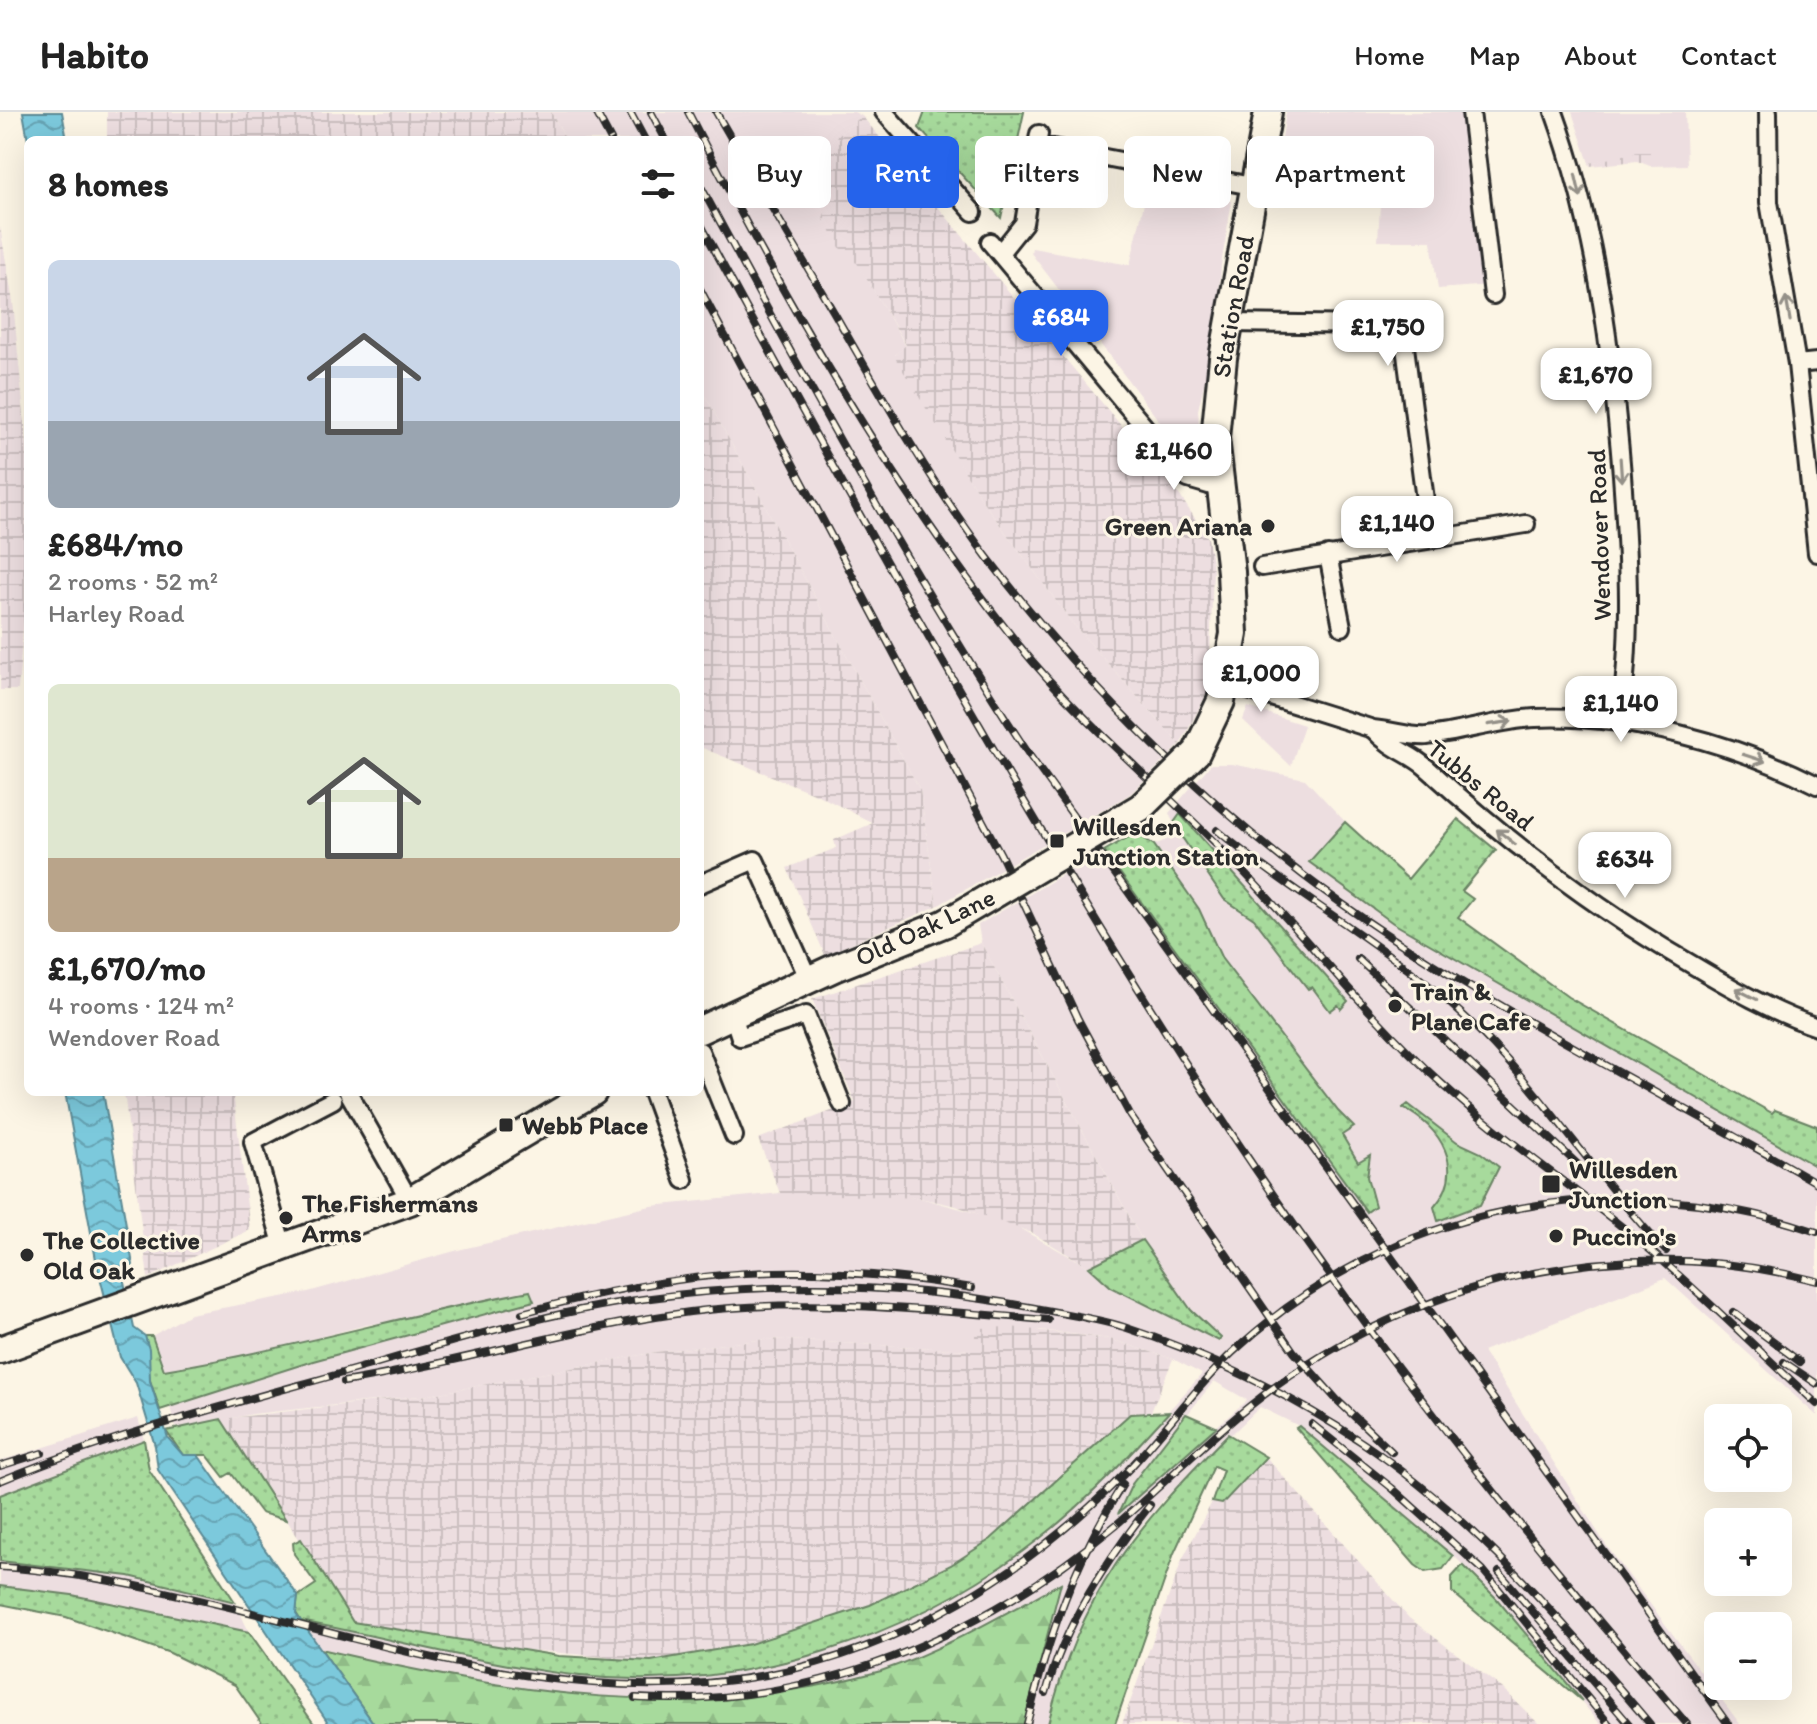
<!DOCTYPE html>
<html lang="en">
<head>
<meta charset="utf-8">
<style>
  body { margin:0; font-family:Itim,sans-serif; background:#f6f6f6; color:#222; height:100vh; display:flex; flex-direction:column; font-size:30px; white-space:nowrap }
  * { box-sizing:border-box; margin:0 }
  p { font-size:26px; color:#767676 }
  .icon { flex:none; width:44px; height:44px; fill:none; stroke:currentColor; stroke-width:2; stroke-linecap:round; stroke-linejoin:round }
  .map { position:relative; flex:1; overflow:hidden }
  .panel { position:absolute; left:24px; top:24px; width:680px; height:960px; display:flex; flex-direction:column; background:#fff; border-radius:12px; box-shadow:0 8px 32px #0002 }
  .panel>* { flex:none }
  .guide { position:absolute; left:728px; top:24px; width:760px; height:72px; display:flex; gap:16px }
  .fabs { position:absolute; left:1704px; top:1292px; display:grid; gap:16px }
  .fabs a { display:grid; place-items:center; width:88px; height:88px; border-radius:12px; background:#fff; box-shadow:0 8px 32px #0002; font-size:40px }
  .price { position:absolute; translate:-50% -68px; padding:0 18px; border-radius:16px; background:#fff; color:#222; font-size:26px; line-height:52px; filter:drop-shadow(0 2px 4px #0008) }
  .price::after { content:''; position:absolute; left:50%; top:48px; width:24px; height:18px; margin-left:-12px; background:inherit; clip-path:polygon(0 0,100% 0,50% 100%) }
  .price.selected { background:#2563eb; color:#fff }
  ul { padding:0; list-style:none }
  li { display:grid; align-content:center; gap:16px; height:424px; padding:0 24px }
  li span { display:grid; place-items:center; height:248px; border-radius:12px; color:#555 }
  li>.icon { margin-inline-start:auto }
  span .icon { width:144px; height:144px; fill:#fffc; stroke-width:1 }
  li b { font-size:34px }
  h2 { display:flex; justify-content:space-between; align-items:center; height:96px; padding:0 24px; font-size:34px }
  .tag { padding:0 28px; border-radius:12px; background:#fff; box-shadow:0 8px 32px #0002; font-size:28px; line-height:72px }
  .tag.selected { background:#2563eb; color:#fff }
  header { display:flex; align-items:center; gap:48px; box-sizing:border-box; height:112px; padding:0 40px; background:#fff; border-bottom:2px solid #e0e0e0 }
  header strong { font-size:38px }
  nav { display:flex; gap:44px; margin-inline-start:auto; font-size:28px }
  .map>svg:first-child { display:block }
  .built { fill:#eddee0; fill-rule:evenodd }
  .industrial { fill:url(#industrial-grid) }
  .grass { fill:url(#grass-dots); stroke:#698264; stroke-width:2 }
  .forest { fill:url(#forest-firs); stroke:#698264; stroke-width:2 }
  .water { fill:url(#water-waves); stroke:#5c8a95; stroke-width:2 }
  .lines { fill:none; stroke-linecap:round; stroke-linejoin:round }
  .street-casing { stroke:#2b2b2b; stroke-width:22 }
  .primary-casing { stroke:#2b2b2b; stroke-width:32 }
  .street { stroke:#fcf5e5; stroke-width:16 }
  .primary { stroke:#fcf5e5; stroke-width:26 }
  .rail-casing { stroke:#2b2b2b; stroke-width:8 }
  .rail { stroke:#fcf5e5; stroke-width:5; stroke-dasharray:15; stroke-linecap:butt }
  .primary-bridge-casing { stroke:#2b2b2b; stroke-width:32; stroke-linecap:butt }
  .primary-bridge { stroke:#fcf5e5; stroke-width:26 }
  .oneway { stroke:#949088 }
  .poi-dot { fill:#2b2b2b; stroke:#fcf5e5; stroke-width:3 }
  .labels { text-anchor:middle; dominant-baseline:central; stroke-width:6; stroke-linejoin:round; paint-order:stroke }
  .street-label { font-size:26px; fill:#2b2b2b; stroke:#fcf5e5 }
  .poi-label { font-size:26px; font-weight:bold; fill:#2b2b2b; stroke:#fcf5e5; text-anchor:start }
</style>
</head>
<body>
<header>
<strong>Habito</strong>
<nav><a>Home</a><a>Map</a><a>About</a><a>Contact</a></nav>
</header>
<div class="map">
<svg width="1817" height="1612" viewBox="0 0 1817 1612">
  <defs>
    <pattern id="industrial-grid" width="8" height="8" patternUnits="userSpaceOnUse" patternTransform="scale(2)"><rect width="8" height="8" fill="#eddee0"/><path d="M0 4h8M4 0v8" fill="none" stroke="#cbbfc0"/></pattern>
    <pattern id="grass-dots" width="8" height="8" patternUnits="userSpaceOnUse" patternTransform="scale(2)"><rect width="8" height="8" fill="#a7da9c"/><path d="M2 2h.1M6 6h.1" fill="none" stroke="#90bb87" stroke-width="1.8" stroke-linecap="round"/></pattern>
    <pattern id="forest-firs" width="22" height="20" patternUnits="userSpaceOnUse" patternTransform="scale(2)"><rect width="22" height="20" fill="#a7da9c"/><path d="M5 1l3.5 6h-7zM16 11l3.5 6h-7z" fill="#90bb87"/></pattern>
    <pattern id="water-waves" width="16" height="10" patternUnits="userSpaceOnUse" patternTransform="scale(2)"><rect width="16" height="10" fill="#7cc9dc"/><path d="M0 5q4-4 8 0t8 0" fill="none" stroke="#66a3b3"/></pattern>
  </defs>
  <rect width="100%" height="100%" fill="#fcf5e5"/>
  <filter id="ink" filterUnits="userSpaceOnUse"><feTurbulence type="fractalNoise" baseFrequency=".0125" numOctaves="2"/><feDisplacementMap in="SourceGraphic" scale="16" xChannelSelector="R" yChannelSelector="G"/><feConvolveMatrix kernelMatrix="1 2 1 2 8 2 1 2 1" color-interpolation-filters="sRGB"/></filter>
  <g filter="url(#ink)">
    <!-- built -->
    <path class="built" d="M 551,0 L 854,0 L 862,4 L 803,52 L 831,84 L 857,150 L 906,234 L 895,243 L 984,391 L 1073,512 L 1180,633 L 1130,682 L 1084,709 L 1104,738 L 1131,722 L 1148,726 L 1154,733 L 1179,723 L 1169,701 L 1211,652 L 1232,652 L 1305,667 L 1367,733 L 1408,767 L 1480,824 L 1568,885 L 1772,1001 L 1775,998 L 1817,1014 L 1817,1304 L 1665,1166 L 1483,1239 L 1606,1433 L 1740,1612 L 1600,1612 L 1496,1486 L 1452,1442 L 1299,1314 L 1260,1295 L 1164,1387 L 1131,1427 L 1075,1524 L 1048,1612 L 1024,1612 L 1061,1472 L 952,1530 L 882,1559 L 816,1578 L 713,1594 L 580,1590 L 452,1568 L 321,1537 L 301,1509 L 480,1548 L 582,1564 L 667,1566 L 754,1558 L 884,1519 L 933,1495 L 1038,1428 L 1102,1372 L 1202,1262 L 1173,1247 L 1110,1227 L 1040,1218 L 971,1238 L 767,1227 L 656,1240 L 429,1283 L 253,1302 L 176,1317 L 170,1295 L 313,1249 L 534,1189 L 366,1213 L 243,1245 L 164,1259 L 152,1224 L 190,1202 L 308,1180 L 462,1137 L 651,1094 L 780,1081 L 858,1081 L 920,1086 L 1006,1109 L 1089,1155 L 1111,1175 L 1221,1227 L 1191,1198 L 1140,1124 L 981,831 L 978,813 L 1087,748 L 1067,719 L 937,794 L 920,678 L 700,274 L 700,28 L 566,28 ZM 1214,1269 L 1247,1288 L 1119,1400 L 1132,1372 Z
      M 1286,0 L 1467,0 L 1490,173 L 1438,177 L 1431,129 L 1378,129 L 1380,92 L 1276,67 Z
      M 1572,0 L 1685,0 L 1687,53 L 1650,54 L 1649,40 L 1589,51 Z
      M 1148,74 L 1232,89 L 1221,153 L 1217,217 L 1198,298 L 1202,353 L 1195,356 L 1031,141 L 1032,136 L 1130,153 Z
      M 1248,595 L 1304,613 L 1291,654 L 1243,608 Z
      M 138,1306 L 144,1328 L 0,1383 L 0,1349 Z
      M 0,1449 L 129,1464 L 235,1490 L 249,1520 L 72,1483 L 0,1474 Z"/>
    <!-- industrial -->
    <path class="industrial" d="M 107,0 L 551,0 L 566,28 L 107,28 Z
      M 862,4 L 1180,384 L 1208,426 L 1213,457 L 1209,577 L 1180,633 L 1073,512 L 984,391 L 894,244 L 906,233 L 857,151 L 846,146 L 823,106 L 831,84 L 802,52 Z
      M 1637,40 L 1650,40 L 1650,54 L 1637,49 L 1590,54 L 1589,51 Z
      M 0,115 L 13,190 L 27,334 L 25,493 L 18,578 L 0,578 Z
      M 700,274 L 920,678 L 937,794 L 825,843 L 787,756 L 836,736 L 834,728 L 873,711 L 818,683 L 700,635 Z
      M 981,831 L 1142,1128 L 1089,1155 L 1032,1121 L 956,1094 L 920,1086 L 780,1081 L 758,1027 L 855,990 L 812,887 Z
      M 124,980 L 233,980 L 250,1118 L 148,1166 Z
      M 1011,1215 L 1110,1227 L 1173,1247 L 1151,1300 L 1130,1302 L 991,1427 L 951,1453 L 870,1493 L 750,1532 L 651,1549 L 505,1536 L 353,1510 L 221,1307 L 429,1283 L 656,1240 L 767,1227 L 971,1238 L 978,1216 Z
      M 1266,1345 L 1409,1506 L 1502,1576 L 1539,1612 L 1122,1612 L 1182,1448 L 1212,1390 L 1223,1392 Z"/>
    <!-- grass -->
    <path class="grass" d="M 925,0 L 1024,0 L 1001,106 L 919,16 Z
      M 1180,702 L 1348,889 L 1341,897 L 1338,893 L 1330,899 L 1312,875 L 1308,877 L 1254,807 L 1224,787 L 1173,712 Z
      M 1458,707 L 1496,738 L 1462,779 L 1473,787 L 1458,805 L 1568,885 L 1772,1001 L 1775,998 L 1817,1014 L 1817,1055 L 1393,811 L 1309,750 L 1345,710 L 1408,767 Z
      M 1136,721 L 1154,733 L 1199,797 L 1222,847 L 1338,999 L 1354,1015 L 1342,1023 L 1358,1050 L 1370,1043 L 1367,1065 L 1375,1094 L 1367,1100 L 1104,739 Z
      M 1408,992 L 1457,1030 L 1481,1041 L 1499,1055 L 1480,1093 L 1438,1109 L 1434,1095 C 1467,1057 1441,1015 1403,996 Z
      M 1142,1128 L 1191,1198 L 1221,1226 L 1219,1229 L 1111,1175 L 1089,1155 Z
      M 530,1179 L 534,1189 L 313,1249 L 160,1298 L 150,1268 L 145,1224 L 152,1224 L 164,1258 C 288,1238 407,1202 530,1179 Z
      M 1169,1300 C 1128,1345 1087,1390 1039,1427 C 909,1528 745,1581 580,1564 C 486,1553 394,1527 301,1509 L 296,1501 L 298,1484 L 316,1472 L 294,1442 L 293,1431 L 301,1427 L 353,1510 L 559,1544 L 651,1549 L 750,1532 L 870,1493 L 951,1453 L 991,1427 L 1130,1302 Z
      M 1186,1302 L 1216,1315 L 1118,1402 L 1132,1372 Z
      M 221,1307 L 286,1408 L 261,1401 L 231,1361 L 224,1365 L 207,1343 L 183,1343 L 166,1319 Z
      M 1299,1314 L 1453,1444 L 1443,1457 L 1425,1460 L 1415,1453 L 1296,1316 Z
      M 1228,1322 L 1266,1345 L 1222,1392 L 1212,1390 L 1223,1358 L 1214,1354 L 1174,1441 L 1115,1612 L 1048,1612 C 1079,1482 1137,1414 1228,1322 Z
      M 144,1328 L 149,1358 L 235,1490 L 129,1464 L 0,1449 L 0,1383 Z
      M 1463,1453 L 1496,1486 L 1582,1589 L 1452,1480 L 1452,1465 Z
      M 0,1474 L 72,1483 L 249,1520 L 314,1612 L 262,1612 L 235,1573 L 170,1541 L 66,1505 L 0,1492 Z"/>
    <!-- forest -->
    <path class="forest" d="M 1061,1471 L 1024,1612 L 374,1612 L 321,1537 C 510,1581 691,1612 881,1559 C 945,1537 1002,1503 1061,1471 Z"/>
    <!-- water -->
    <path class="water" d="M 23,0 L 62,0 L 67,28 L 28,28 Z
      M 65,980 L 103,980 L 133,1153 L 123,1165 L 134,1216 L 145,1224 L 149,1237 L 150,1269 L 168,1326 L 183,1343 L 198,1343 L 298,1484 L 296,1502 L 374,1612 L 329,1612 L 158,1358 L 155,1334 L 136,1271 L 120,1245 L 97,1153 Z"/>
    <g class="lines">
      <defs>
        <path id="street" d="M 884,0 L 973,100
          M 1471,0 L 1493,183
          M 1554,0 C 1596,116 1612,240 1622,363 C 1628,445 1633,529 1619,611
          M 1768,0 L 1769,90 L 1797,252 L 1817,441
          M 1037,33 L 1257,75
          M 990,130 L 1188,367 L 1219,376
          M 1000,141 L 1024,111 L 1039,22
          M 1232,211 L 1378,213 L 1397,218 L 1405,235 L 1430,426
          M 1797,252 L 1817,250
          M 1328,443 L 1342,515
          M 1262,455 L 1526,412
          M 1226,571 L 1373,617 C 1393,639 1409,640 1427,656 C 1509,731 1596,797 1691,852 C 1731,876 1773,900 1817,915
          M 1373,617 C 1389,618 1415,626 1427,624 C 1463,620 1499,608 1535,606 C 1629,602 1734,631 1817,673
          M 700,772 L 755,748 L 809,868
          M 733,903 L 740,925 L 806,903 L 842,992
          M 700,939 L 734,1024
          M 348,980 L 410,1089
          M 652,980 L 684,1068
          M 283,1135 L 253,1030 L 333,988"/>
        <g id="primary">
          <path id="s1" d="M 1196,641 L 1221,589 L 1234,522 L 1231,460 L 1215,326 L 1223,246 L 1268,0"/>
          <path d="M 700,918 L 834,856 L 946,811"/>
          <path d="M 0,1238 L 410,1089 L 593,980"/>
        </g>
      </defs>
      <!-- street casing -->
      <use href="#street" class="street-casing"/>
      <!-- primary casing -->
      <use href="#primary" class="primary-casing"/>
      <!-- street -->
      <use href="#street" class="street"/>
      <!-- primary -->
      <use href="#primary" class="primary"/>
      <defs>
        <path id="rail" d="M 596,0 L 611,28
          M 630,0 L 645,28
          M 651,0 L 666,28
          M 688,0 C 780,180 891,375 1018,532 C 1085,615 1171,683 1244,760 C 1310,830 1369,905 1440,970 C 1500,1025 1568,1071 1631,1122 C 1696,1175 1755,1236 1817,1292
          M 716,0 C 755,68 796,136 836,204 C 883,286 930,369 987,445 C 1078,564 1184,671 1303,763 C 1459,882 1647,972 1817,1071
          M 700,73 C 805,267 909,460 1030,644 L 1728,1612
          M 700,111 C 852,392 1007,672 1179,941 C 1330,1178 1504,1401 1687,1612
          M 700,177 L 1001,743 L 1078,907 L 1130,1003 L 1294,1240 L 1337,1288 L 1392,1340
          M 1217,718 C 1296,785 1389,834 1464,904 C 1540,975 1594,1064 1666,1139
          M 1358,847 L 1589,1063
          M 1733,1200 L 1800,1250
          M 522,1201 C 683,1157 807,1147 972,1176
          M 1784,1250 L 1817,1272
          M 344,1270 C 460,1251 573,1215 690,1200 C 808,1185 929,1198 1048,1208
          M 1312,1312 L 1392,1376 L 1483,1458 L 1609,1612
          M 0,1354 L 42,1341
          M 0,1369 C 118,1320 244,1289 367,1254 C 457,1228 550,1200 643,1187 C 773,1169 906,1171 1035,1196 C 1065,1202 1095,1206 1124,1215 C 1207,1242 1291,1283 1363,1331 C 1476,1407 1563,1510 1650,1612
          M 0,1455 C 258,1472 504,1612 766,1563 C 905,1536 1027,1461 1126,1360 C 1163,1322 1193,1278 1232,1241 C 1391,1092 1613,1050 1817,1120
          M 1499,1460 L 1629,1612
          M 1046,1581 C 1065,1512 1106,1449 1150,1393
          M 635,1586 C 813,1597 983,1524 1117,1412 C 1170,1367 1219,1315 1276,1274 C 1434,1161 1628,1120 1817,1169
          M 1027,1612 C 1048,1526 1075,1447 1123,1372"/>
      </defs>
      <!-- rail casing -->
      <use href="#rail" class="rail-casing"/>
      <!-- rail -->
      <use href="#rail" class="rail"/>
      <defs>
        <path id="primary-bridge" d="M 946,811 L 1141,695 L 1196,641"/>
      </defs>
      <!-- primary-bridge casing -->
      <use href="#primary-bridge" class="primary-bridge-casing"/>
      <!-- primary-bridge -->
      <use href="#primary-bridge" class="primary-bridge"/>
    </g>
    <!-- one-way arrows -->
    <defs><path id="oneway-shaft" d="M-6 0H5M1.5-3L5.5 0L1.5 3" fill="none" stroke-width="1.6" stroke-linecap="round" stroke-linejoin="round" transform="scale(2)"/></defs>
    <g class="oneway">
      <use href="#oneway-shaft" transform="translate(1578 74) rotate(77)"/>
      <use href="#oneway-shaft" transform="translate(1788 197) rotate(-100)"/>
      <use href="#oneway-shaft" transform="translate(1621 358) rotate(86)"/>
      <use href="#oneway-shaft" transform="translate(1500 611) rotate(-8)"/>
      <use href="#oneway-shaft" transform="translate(1754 646) rotate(18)"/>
      <use href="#oneway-shaft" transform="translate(1506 725) rotate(-141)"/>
      <use href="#oneway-shaft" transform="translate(1746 882) rotate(-153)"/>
    </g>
  </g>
  <!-- markers -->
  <g class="poi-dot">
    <circle cx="1268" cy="414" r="8"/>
    <rect x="1049" y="721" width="16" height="16" rx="4"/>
    <circle cx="1395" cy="894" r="8"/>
    <rect x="498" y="1005" width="16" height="16" rx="4"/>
    <rect x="1541" y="1062" width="20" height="20" rx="4"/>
    <circle cx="286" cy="1106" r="8"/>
    <circle cx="1556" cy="1124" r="8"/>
    <circle cx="27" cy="1143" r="8"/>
  </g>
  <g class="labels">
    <!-- street labels -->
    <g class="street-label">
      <text stroke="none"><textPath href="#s1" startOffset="456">Station Road</textPath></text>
      <text transform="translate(1599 423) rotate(-92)">Wendover Road</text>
      <text transform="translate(1481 673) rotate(39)">Tubbs Road</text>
      <text transform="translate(925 815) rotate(-25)">Old Oak Lane</text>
    </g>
    <!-- poi labels -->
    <g class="poi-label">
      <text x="1252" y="414" text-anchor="end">Green Ariana</text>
      <text x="1073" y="714">Willesden<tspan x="1073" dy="30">Junction Station</tspan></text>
      <text x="1411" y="879">Train &amp;<tspan x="1411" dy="30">Plane Cafe</tspan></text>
      <text x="522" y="1013">Webb Place</text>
      <text x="1569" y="1057">Willesden<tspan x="1569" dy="30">Junction</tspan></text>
      <text x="302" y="1091">The Fishermans<tspan x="302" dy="30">Arms</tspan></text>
      <text x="1572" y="1124">Puccino's</text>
      <text x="43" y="1128">The Collective<tspan x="43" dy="30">Old Oak</tspan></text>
    </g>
  </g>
</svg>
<div class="fabs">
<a><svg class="icon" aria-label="locate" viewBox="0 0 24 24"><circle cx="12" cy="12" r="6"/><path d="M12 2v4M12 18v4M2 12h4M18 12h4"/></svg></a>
<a>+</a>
<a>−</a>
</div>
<b class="price selected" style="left:1061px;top:246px">£684</b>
<b class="price" style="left:1388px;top:256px">£1,750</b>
<b class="price" style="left:1596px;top:304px">£1,670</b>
<b class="price" style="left:1174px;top:380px">£1,460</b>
<b class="price" style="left:1397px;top:452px">£1,140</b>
<b class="price" style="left:1261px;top:602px">£1,000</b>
<b class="price" style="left:1621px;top:632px">£1,140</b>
<b class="price" style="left:1625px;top:788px">£634</b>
<div class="guide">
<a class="tag">Buy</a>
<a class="tag selected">Rent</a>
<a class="tag">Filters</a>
<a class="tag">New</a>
<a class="tag">Apartment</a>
</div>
<section class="panel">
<h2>8 homes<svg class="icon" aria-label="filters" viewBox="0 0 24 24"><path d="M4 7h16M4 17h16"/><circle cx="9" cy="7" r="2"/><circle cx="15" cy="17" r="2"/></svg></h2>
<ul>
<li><span style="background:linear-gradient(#c9d6e8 65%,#9aa5b1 0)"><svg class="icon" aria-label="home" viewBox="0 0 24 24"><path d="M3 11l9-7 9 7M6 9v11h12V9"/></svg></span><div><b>£684/mo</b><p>2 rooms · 52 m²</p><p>Harley Road</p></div></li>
<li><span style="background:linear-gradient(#dfe7d0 70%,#b9a48a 0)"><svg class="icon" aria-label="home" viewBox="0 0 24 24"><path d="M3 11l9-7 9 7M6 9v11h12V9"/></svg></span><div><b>£1,670/mo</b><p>4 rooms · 124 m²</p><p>Wendover Road</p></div></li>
</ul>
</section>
</div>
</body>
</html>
